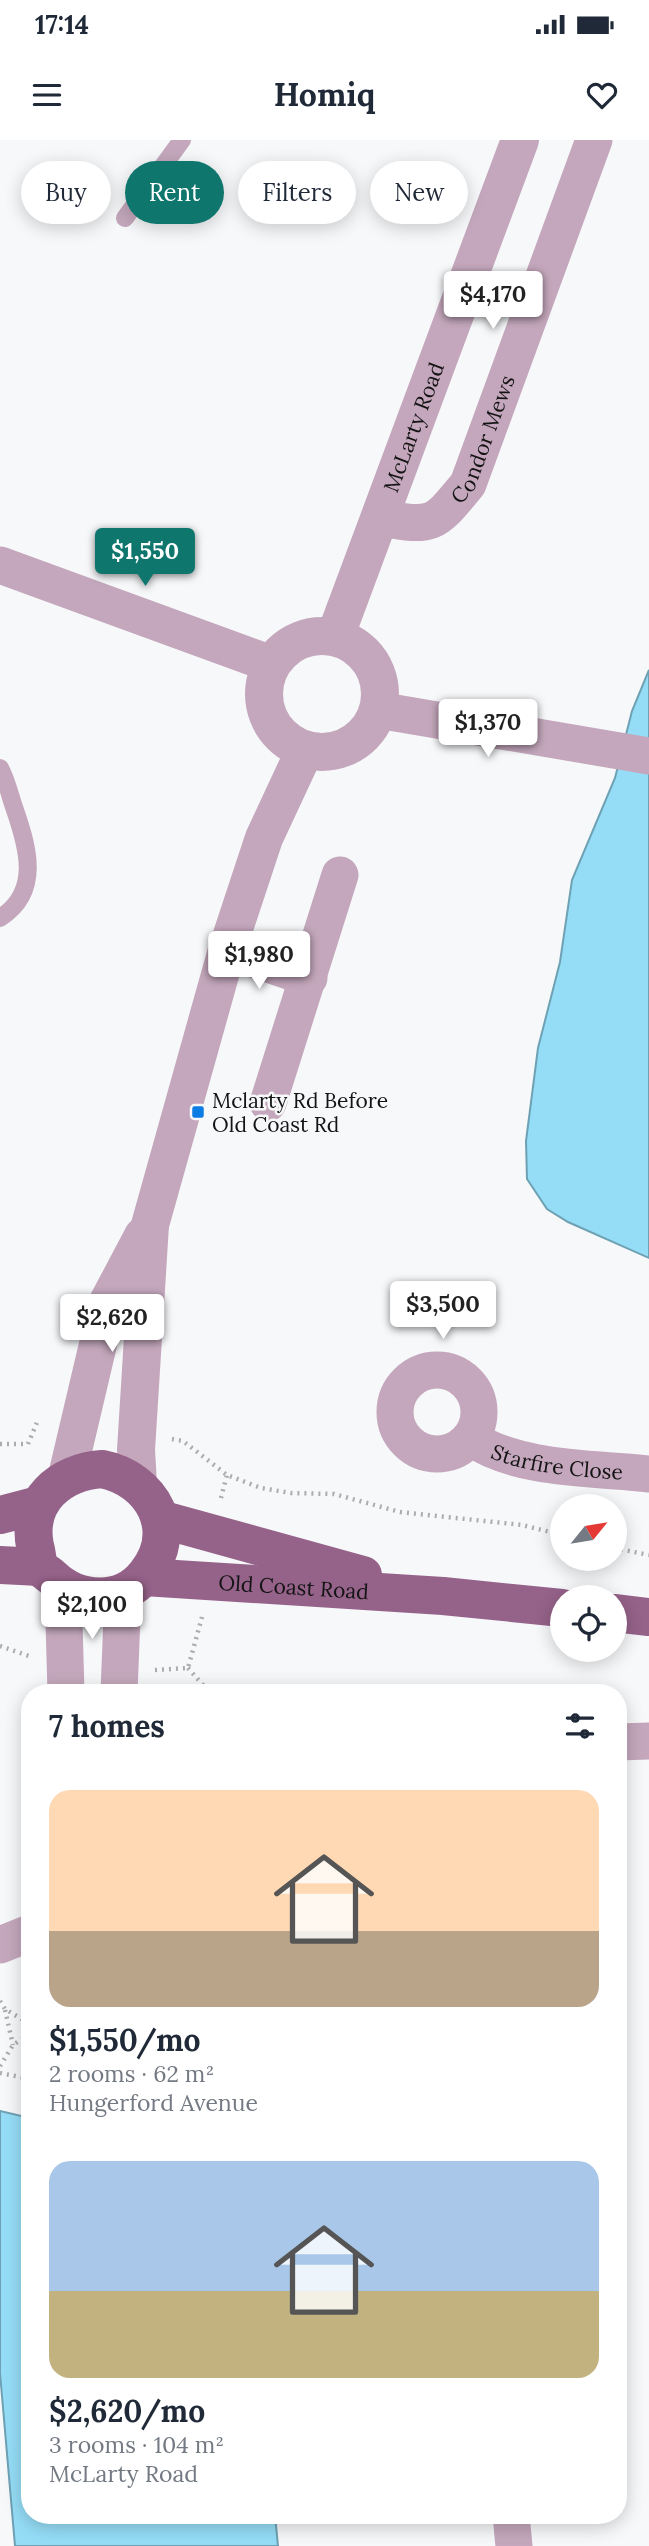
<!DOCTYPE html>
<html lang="en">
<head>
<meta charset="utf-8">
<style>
  body { margin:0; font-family:Lora,serif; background:#f2f2f3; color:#1f2937; height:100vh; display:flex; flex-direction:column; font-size:26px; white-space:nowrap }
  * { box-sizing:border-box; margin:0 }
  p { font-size:23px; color:#747a83 }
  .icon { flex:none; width:38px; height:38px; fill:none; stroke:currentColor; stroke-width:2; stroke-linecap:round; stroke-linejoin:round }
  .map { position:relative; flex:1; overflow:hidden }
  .drawer { position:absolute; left:21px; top:1544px; width:606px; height:840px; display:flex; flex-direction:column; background:#fff; border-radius:28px; box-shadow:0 4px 18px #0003 }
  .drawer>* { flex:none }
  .hud { position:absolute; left:21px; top:21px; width:607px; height:63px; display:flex; gap:14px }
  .needle { width:46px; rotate:60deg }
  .buttons { position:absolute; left:550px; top:1354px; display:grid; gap:14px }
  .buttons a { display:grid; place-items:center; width:77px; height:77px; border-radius:50%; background:#fff; box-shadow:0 4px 18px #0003; font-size:35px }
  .price { position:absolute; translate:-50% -60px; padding:0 16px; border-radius:7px; background:#fff; color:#222; font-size:23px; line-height:46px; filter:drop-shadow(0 2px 4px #0008) }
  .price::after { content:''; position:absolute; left:50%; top:42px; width:21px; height:16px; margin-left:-10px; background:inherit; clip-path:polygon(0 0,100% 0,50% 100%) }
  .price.active { background:#0f766e; color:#fff }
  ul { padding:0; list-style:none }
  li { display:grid; align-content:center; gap:14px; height:371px; padding:0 28px }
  li span { display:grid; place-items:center; height:217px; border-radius:21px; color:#555 }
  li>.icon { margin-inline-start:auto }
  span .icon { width:126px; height:126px; fill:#fffc; stroke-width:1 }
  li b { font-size:30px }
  h2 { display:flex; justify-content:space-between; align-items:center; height:84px; padding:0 28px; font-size:30px }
  .pill { padding:0 24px; border-radius:32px; background:#fff; box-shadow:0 4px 18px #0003; font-size:24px; line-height:63px }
  .pill.active { background:#0f766e; color:#fff }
  .status { display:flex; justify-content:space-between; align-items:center; height:49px; padding:0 35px; background:#fff; direction:ltr }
  .status svg { height:19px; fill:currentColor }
  header { display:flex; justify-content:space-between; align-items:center; height:91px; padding:0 28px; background:#fff; font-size:32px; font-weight:700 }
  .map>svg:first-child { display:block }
  .water { fill:#95ddf7; stroke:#6ea1b3; stroke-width:2 }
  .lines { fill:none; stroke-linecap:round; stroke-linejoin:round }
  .path { stroke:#abacad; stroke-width:4.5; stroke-dasharray:2 5; stroke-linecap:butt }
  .service { stroke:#c4a7bc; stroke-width:18 }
  .minor { stroke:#c4a7bc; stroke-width:37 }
  .tertiary { stroke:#c4a7bc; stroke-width:38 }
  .primary { stroke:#956289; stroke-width:38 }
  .poi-dot { fill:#097de4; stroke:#f7f8fa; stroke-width:2.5 }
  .labels { text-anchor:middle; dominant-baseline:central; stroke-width:5; stroke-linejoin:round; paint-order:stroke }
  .street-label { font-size:21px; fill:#141414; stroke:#f7f8fa }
  .poi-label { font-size:21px; fill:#141414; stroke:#f7f8fa; text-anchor:start }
</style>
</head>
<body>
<div class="status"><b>17:14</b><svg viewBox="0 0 49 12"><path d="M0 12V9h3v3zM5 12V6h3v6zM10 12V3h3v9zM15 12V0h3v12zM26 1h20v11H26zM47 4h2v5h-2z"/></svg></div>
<header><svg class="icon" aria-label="menu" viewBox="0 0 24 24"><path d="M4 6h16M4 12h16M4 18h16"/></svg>Homiq<svg class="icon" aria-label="heart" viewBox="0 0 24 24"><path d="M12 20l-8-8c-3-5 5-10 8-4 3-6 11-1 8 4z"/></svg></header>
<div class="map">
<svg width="649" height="2406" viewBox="0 0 649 2406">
  <rect width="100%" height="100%" fill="#f7f8fa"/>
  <!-- water -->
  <path class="water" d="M 649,530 L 649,1118 L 568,1082 L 547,1069 L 527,1039 L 526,1001 L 538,908 L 560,822 L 572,740 L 615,638 L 632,571 Z
    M 0,1971 L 30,1978 L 30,2375 L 275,2375 L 278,2406 L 15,2406 L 0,2233 Z"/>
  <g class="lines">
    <!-- path -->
    <path class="path" d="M 172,1299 L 183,1301 L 227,1335 L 261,1348 L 291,1353 L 334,1354 L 400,1372 L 522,1385 L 562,1395
      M 0,1304 L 28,1304 L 38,1280
      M 221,1358 L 227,1335
      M 614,1408 L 649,1415
      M 0,1506 L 29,1516
      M 188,1528 L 209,1552
      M 155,1530 L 188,1528 L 202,1477
      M 0,1861 L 5,1869 L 30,1884
      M 5,1870 L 13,1905
      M 0,1926 L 13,1905 L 30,1894
      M 0,1933 L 30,1939"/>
    <!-- service -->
    <path class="service" d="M 125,78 L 182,0
      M 0,628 C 7,641 10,656 15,670 C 28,708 41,752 0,778"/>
    <!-- minor -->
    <g class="minor">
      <path id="s1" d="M 382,378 C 434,388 435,384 468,344 L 594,0"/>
      <path d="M 0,425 L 271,524"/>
      <path d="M 378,570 L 649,616"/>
      <path d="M 227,810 L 309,838"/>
      <path d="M 268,963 L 340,735"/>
      <circle cx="437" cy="1272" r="42"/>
      <path id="s2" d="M 471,1298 C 516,1330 594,1328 649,1334"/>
      <path d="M 63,1448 L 66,1552"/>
      <path d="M 119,1552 L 123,1452"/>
      <path d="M 618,1602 L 649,1601"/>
      <path d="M 0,1805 L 30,1793"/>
      <path d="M 511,2375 L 514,2406"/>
    </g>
    <!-- tertiary -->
    <g class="tertiary">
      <circle cx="322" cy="554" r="58"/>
      <path id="s3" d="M 335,497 L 520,0"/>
      <path d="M 67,1336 L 108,1162 L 143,1096"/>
      <path d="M 138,1344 L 136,1310 L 150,1085 L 227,810 L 264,698 L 305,610"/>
    </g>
    <!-- primary -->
    <g class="primary">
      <path d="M 102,1329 C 152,1339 181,1390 146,1434 C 122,1465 78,1462 52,1437 C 49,1434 42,1430 40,1427 C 37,1422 37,1411 35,1406 C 26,1361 60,1332 102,1329 Z"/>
      <path d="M 0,1375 L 39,1365"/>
      <path d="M 160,1379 L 363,1435"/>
      <path d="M 0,1425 L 40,1427"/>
      <path id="s4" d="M 144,1437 L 443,1456 L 562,1468"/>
      <path d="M 614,1473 L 649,1477"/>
    </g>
  </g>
  <!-- markers -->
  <rect class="poi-dot" x="191" y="965" width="14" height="14" rx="3.5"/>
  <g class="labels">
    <!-- street labels -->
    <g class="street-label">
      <text stroke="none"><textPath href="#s3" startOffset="224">McLarty Road</textPath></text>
      <text stroke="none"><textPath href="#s1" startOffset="149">Condor Mews</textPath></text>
      <text stroke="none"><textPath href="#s2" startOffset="91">Starfire Close</textPath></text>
      <text stroke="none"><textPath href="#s4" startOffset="150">Old Coast Road</textPath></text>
    </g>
    <!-- poi labels -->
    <g class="poi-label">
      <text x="212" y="960">Mclarty Rd Before<tspan x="212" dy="24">Old Coast Rd</tspan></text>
    </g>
  </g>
</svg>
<div class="buttons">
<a><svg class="needle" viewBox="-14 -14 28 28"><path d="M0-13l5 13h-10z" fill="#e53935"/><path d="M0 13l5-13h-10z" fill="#747a83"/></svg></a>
<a><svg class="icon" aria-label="locate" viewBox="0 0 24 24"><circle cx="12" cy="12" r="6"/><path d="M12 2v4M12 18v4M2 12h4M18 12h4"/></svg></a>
</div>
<b class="price" style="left:493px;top:191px">$4,170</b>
<b class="price active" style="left:145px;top:448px">$1,550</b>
<b class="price" style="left:488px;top:619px">$1,370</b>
<b class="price" style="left:259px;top:851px">$1,980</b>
<b class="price" style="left:443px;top:1201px">$3,500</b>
<b class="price" style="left:112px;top:1214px">$2,620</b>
<b class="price" style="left:92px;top:1501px">$2,100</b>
<div class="hud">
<a class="pill">Buy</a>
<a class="pill active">Rent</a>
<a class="pill">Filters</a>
<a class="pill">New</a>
</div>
<section class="drawer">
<h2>7 homes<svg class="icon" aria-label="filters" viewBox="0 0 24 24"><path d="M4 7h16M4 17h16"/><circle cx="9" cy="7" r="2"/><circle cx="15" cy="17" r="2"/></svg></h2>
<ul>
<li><span style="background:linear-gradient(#ffd9b3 65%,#b9a48a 0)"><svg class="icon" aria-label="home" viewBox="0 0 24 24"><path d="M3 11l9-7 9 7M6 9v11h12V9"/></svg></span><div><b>$1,550/mo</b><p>2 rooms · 62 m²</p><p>Hungerford Avenue</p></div></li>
<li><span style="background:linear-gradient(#a9c7e8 60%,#c2b280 0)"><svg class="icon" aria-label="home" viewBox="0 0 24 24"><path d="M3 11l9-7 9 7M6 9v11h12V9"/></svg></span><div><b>$2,620/mo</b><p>3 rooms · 104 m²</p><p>McLarty Road</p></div></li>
</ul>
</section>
</div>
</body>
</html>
